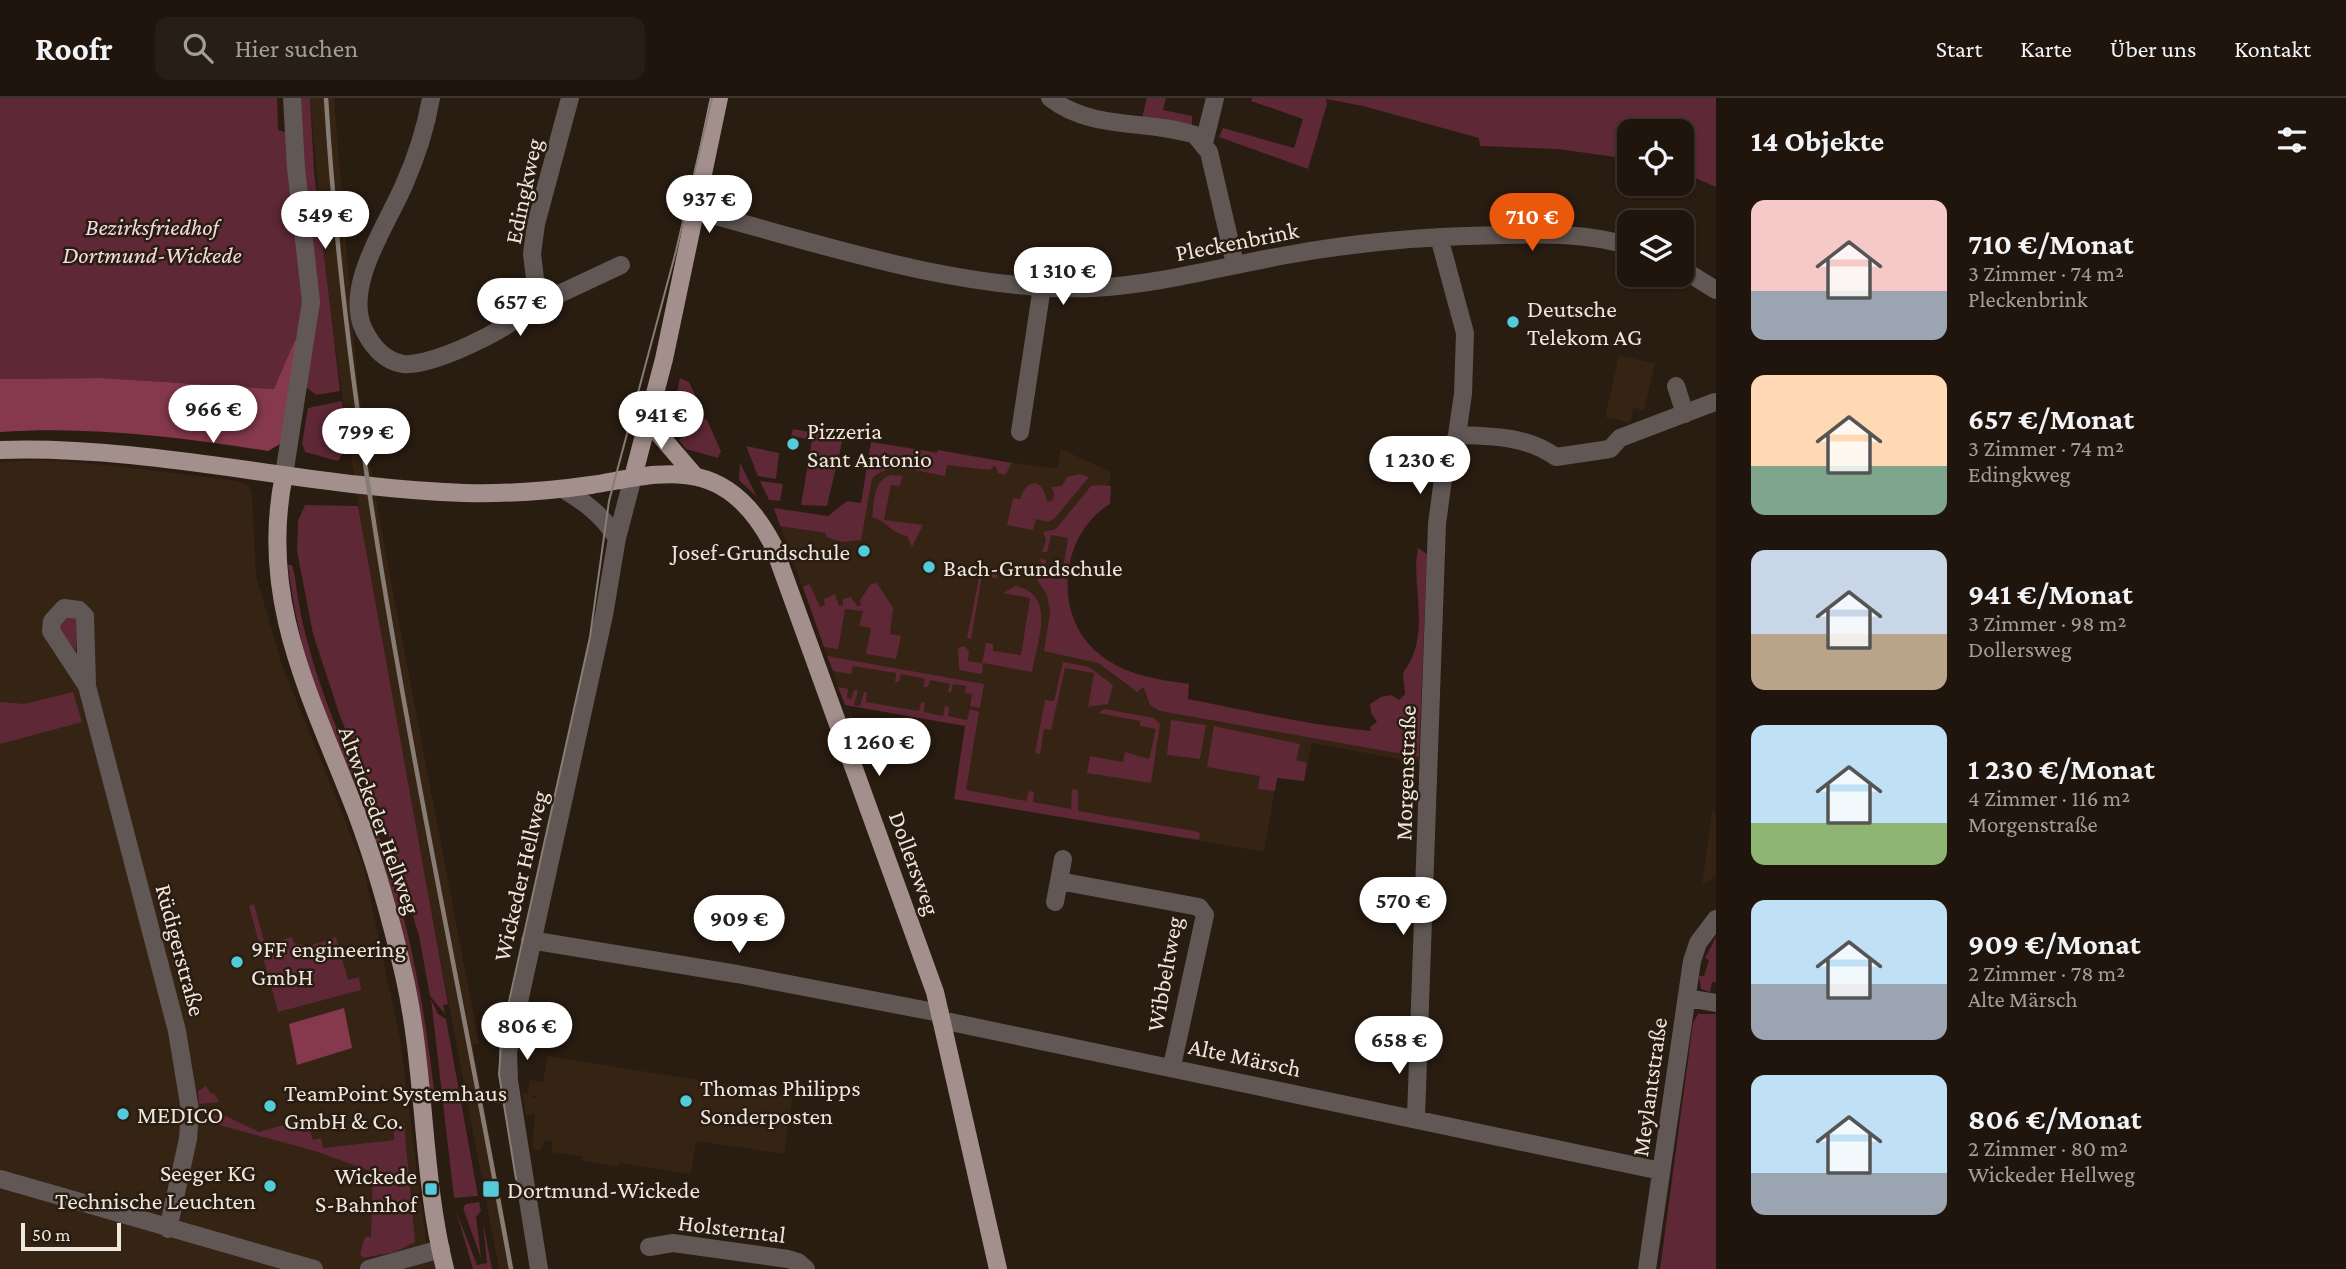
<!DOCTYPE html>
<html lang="de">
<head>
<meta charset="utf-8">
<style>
  body { margin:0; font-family:"Crimson Pro",serif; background:#271e16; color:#f1f3f6; height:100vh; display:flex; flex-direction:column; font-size:26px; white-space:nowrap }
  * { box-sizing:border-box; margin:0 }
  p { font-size:23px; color:#a19f9d }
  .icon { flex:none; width:38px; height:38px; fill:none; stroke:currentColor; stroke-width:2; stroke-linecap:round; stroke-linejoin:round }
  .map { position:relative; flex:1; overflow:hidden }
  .drawer { display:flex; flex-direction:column; background:#1f150d; width:630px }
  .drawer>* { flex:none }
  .fabs { position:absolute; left:1617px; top:21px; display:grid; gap:14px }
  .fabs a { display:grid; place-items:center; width:77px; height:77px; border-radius:14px; background:#1f150d; box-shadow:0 2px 5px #0004,0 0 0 2px #3c342e; font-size:35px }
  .scale { position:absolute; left:21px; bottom:18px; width:100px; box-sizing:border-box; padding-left:7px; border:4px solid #efe6de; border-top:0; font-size:19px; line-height:24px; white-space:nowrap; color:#efe6de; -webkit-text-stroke:5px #291c11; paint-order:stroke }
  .price { position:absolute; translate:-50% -60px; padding:0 16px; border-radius:24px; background:#fff; color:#222; font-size:23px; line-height:46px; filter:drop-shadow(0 2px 4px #0008) }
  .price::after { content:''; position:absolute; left:50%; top:42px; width:21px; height:16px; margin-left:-10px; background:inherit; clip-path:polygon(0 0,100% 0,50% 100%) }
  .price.selected { background:#ea580c; color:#fff }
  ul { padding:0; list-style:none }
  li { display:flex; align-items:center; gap:21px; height:175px; padding:0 35px }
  li span { display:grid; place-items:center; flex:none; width:196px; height:140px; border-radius:14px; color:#555 }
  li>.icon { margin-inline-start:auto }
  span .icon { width:84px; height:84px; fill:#fffc; stroke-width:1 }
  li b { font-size:30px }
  h2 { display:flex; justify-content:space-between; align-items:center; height:84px; padding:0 35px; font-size:30px }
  header { display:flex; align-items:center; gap:42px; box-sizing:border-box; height:98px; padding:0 35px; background:#1f150d; border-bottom:2px solid #3c342e }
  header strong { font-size:33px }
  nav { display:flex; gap:38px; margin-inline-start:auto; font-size:24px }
  .search { width:490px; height:63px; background:#271e16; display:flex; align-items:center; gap:18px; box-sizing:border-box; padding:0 24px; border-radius:14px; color:#a19f9d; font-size:26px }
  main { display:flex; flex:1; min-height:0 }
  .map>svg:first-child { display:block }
  .built { fill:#352313 }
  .green { fill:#5e2836 }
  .forest { fill:#86394d }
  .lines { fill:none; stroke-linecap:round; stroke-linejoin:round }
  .minor { stroke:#615855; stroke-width:18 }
  .major { stroke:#a3908c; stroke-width:18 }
  .tram { stroke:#887d74; stroke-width:2 }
  .rail { stroke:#887d74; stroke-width:4.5 }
  .poi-dot { fill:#53cbda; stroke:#291c11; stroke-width:2.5 }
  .labels { text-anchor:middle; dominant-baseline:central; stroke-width:5; stroke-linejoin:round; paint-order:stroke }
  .street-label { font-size:24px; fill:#efe6de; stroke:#291c11 }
  .park-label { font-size:24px; font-style:italic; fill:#f3dbdf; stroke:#291c11 }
  .poi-label { font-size:24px; fill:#efe6de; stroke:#291c11; text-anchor:start }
</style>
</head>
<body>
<header>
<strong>Roofr</strong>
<div class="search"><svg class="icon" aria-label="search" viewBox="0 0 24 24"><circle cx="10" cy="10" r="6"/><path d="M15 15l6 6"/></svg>Hier suchen</div>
<nav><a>Start</a><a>Karte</a><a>Über uns</a><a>Kontakt</a></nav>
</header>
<main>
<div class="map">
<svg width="1716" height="1171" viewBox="0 0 1716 1171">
  <rect width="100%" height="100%" fill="#291c11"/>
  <!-- built -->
  <path class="built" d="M 310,0 L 334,0 L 358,290 L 382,435 L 479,945 L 473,947 L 514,1171 L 499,1171 L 394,618 L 363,438 L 328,201 Z
    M 1619,257 L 1655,266 L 1644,313 L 1634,310 L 1630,325 L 1605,319 Z
    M 871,344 L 1057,371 L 1061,351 L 1111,374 L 1109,388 L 1082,417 L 1068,439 L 1054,517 L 1098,565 L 1127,588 L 1143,589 L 1146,600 L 1160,613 L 1419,659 L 1420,665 L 1312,645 L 1304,683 L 1277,680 L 1264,754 L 954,701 L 966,628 L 845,607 L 774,410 L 859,424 Z
    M 44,362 L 107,367 L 231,382 L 247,386 L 252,394 L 256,477 L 281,564 L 363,767 L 400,940 L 427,1151 L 439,1171 L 0,1171 L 0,364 Z
    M 1712,712 L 1716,717 L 1716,778 L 1702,788 Z
    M 548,958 L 793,997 L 784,1056 L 696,1043 L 691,1076 L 619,1065 L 618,1069 L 582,1063 L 583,1059 L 551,1054 L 553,1044 L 544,1042 L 541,1053 L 532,1051 L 535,1016 L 526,1017 L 522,994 L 537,1001 L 537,998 L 528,997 L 529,982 L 543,984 Z"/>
  <!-- green -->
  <path class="green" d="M 0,0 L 277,0 L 278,32 L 288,35 L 307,191 L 302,243 L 295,242 L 275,291 L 101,280 L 0,281 Z
    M 298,0 L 310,0 L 314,73 L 340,293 L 316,297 L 306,289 Z
    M 1147,0 L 1166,0 L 1163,12 L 1192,18 L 1192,28 L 1142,20 Z
    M 1252,0 L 1716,0 L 1716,89 L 1682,74 L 1682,33 L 1629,33 L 1629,61 L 1558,51 L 1480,48 L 1479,40 L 1363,8 L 1326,1 L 1327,6 L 1308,71 L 1219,39 L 1223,30 L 1294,50 L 1303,21 L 1251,3 Z
    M 680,280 L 689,284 L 702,312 L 676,337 L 670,325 Z
    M 342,303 L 348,346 L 338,363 L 305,354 L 302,345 L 308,310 Z
    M 702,320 L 707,322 L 721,353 L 718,360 L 686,351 L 679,342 Z
    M 793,331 L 843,340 L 827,408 L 801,407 L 812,342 L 791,338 Z
    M 871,344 L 937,355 L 938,352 L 1012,365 L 1005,377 L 998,375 L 995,367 L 990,372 L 947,367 L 945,378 C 923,375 888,361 872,381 L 861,442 L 843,444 L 826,439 L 826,435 L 780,428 L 774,410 L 828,418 L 847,403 L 861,405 Z
    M 746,348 L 779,355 L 776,381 L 758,378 Z
    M 740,365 L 757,399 L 739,382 Z
    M 1080,376 L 1089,379 L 1055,420 L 1048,424 L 1036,421 L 1033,432 L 1007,427 L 1013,400 L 1020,401 C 1027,378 1044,381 1047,404 L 1053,402 L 1054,395 L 1051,389 L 1062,388 L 1067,379 Z
    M 891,377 L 902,378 L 900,388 L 891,387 L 884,422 L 923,427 L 912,449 L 907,438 C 889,434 887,423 872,419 C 875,402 873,382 891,377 Z
    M 760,383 L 783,386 L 780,403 L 769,402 Z
    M 1098,387 L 1111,388 L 1110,406 C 1060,436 1052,517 1098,555 C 1124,577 1156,581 1189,586 L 1188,601 C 1249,613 1308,627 1371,633 L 1370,629 L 1377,624 L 1371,615 L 1370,606 L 1381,599 L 1391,597 L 1399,602 L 1405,596 L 1403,575 C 1433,535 1410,490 1418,450 L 1427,456 L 1419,659 L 1160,613 L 1150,607 L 1143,589 L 1137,594 L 1098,565 L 1044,553 L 1050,515 L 1047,497 L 1037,482 L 1042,468 L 1040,461 L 1046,462 L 1043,479 L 1061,481 L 1068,440 L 1051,437 L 1047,454 L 1042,454 L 1046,442 L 1043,434 L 1056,431 L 1091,388 Z
    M 305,407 L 358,408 L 448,906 L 443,907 L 445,916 L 430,898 L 419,838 L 389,739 L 340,618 L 313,536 L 297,453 L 298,423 Z
    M 288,467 L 292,467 L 295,479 C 305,568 344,644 375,727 C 407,813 424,902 434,993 L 429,993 C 418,917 408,842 384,769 C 365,714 338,662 319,606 C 304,560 294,515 288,467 Z
    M 984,474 L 997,477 L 997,480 L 982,478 L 971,541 L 967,540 L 980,475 Z
    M 877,485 L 893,510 L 890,536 L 901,538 L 896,561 L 866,556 L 871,530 L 859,528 L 863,513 L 845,511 L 838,551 L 824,549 L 803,489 L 809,486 L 811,489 L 820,509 L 825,507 L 824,501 L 835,496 L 839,508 L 843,507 L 843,501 L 851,499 L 857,508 L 861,508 L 860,502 L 871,486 Z
    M 1016,488 C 1057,497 1037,544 1032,574 L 983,565 L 982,576 L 959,572 L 958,550 L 964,548 L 969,553 L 968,563 L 982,565 L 986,545 L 993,546 L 993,553 L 1021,557 L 1030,500 L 1003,495 Z
    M 68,517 L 77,521 L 76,553 L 59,533 L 58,523 Z
    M 827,558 L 984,586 L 980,610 L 970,608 L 972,596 L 965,595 L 966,588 L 953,586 L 951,595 L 948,594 L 950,586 L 930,582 L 928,589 L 923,589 L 925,581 L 901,576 L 899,584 L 895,584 L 896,575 L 853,568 L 851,576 L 833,573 Z
    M 1063,564 L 1089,569 L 1113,587 L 1108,606 L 1088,609 L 1094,575 L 1065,570 L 1051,632 L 1044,631 L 1040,656 L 1035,655 L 1045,602 L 1054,603 Z
    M 838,589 L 848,591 L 847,600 L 851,601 L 854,592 L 858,593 L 854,607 L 860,608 L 864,594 L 867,594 L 866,604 L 919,613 L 921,604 L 925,605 L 924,614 L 943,618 L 945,608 L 949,609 L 948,618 L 967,622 L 970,611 L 979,614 L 966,692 L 1026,703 L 1029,693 L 1034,694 L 1033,704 L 1071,711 L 1072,691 L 1078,692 L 1078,713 L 1194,733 L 1200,735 L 1199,742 L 954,701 L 965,628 L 845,607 Z
    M 73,594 L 82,624 L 0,646 L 0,604 L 24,606 Z
    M 1105,611 L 1154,620 L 1160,626 L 1151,685 L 1087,675 L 1090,658 L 1123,664 L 1125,654 L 1149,661 L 1156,631 L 1140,628 L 1140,623 L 1098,615 Z
    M 1171,622 L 1206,627 L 1200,661 L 1167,657 Z
    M 1214,628 L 1300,646 L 1296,662 L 1307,665 L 1304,683 L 1277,680 L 1275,693 L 1258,691 L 1260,678 L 1207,669 Z
    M 254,806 L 265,847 L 292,839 L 294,845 L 309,848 L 336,839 L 348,882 L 359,879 L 361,892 L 278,914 L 249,808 Z
    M 1716,839 L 1716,884 L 1712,884 L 1710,894 L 1701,891 L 1699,878 L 1704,878 L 1709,862 L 1705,860 Z
    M 431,901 L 438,916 L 446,921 L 478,1098 L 454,1100 Z
    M 1698,916 L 1716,916 L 1716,1171 L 1660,1171 L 1693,925 Z
    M 206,988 L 211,996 L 214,995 L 219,1004 L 199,1006 L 198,993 Z
    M 224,1017 L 259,1034 L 307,1020 L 313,1042 L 321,1040 L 323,1050 L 394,1042 L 394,1031 L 404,1025 L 415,1144 L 395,1154 L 363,1160 L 360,1156 L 365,1139 L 371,1139 L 373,1074 L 315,1053 L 208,1024 L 207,1018 Z
    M 479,1104 L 481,1113 L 476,1119 L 481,1160 L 463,1110 L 466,1106 Z
    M 456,1113 L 477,1167 L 487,1165 L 483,1124 L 492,1171 L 473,1171 Z"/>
  <!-- forest -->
  <path class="forest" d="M 295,242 L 302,243 L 280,346 L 268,353 C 179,339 90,328 0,334 L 0,281 L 101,280 L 274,291 Z
    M 344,910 L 352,950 L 297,967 L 289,926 Z"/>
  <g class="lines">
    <!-- minor -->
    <path class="minor" d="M 431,0 C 426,29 416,60 404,87 C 387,127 343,188 364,232 C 372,248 384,263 403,266 C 432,269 509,231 529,211 C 533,207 535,202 537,197 L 557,197 L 621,167
      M 1050,0 C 1092,33 1146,21 1195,37 L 1209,54 L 1235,166
      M 1204,45 L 1215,0
      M 694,112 C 821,146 960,194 1093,190 C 1159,187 1223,168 1287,157 C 1357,144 1431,138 1503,137 C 1545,136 1589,135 1629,148
      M 1439,139 L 1465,235 L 1463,296 L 1457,337 C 1493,338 1526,338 1556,359 L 1610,351 L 1620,340 L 1715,304
      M 1682,171 L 1716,192
      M 537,197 L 532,156 L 536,126 L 570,0
      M 1676,288 L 1685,316
      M 1020,334 L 1042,189
      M 284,377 L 311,204 L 296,70 L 292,0
      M 563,391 C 586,405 602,417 617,440
      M 87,588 L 51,533 L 52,523 L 64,510 L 79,512 L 85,518 L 87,588 L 177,933 L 190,1012 L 188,1041 L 168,1131
      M 1059,783 L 1063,761
      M 1055,804 L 1059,783 L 1199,809 L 1205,817 L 1172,968
      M 530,842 L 737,876 L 940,915
      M 1687,900 L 1716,905
      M 941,922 L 1661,1073
      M 1416,1019 L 1437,426 L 1443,381 L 1457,337
      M 0,1081 L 314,1171
      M 649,1149 L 673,1145 L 788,1161 L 798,1164 L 806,1171
      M 369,1171 L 441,1151
      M 539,1171 L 509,983 L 508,954 L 604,517 L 617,440 L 633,379
      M 1647,1171 L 1692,863 L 1698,845 L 1716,821"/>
    <!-- major -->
    <path class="major" d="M 651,316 L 658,335 L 695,378
      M 0,352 C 156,347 309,390 464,395 C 506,396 550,393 591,387 C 625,382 663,371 697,379 C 733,387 757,416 773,447 L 935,894 L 998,1171
      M 284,377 C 258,503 312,600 356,714 C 376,767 391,821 404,877 C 426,974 421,1075 445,1171
      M 633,379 L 664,261 L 719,0"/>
    <!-- tram -->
    <path class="tram" d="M 516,1081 L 499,976 L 502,935 L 590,539 L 609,403 L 676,153 L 712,0"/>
    <!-- rail -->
    <path class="rail" d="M 326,0 C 350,395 441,782 511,1171"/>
  </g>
  <!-- markers -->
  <g class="poi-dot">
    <circle cx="1513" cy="224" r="7"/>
    <circle cx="793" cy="346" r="7"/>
    <circle cx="864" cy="453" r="7"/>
    <circle cx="929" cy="469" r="7"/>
    <circle cx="237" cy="864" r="7"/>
    <circle cx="686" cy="1003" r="7"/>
    <circle cx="270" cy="1008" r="7"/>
    <circle cx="123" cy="1016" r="7"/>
    <circle cx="270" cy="1088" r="7"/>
    <rect x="424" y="1084" width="14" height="14" rx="3.5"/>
    <rect x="482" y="1082" width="18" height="18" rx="3.5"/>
  </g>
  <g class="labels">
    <!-- street labels -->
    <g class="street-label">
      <text transform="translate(523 93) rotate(-78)">Edingkweg</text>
      <text transform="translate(1237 143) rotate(-11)">Pleckenbrink</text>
      <text transform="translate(1405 675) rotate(-88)">Morgenstraße</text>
      <text transform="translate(380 722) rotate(70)">Altwickeder Hellweg</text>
      <text transform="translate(915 765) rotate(70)">Dollersweg</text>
      <text transform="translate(520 778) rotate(-77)">Wickeder Hellweg</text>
      <text transform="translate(181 852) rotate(75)">Rüdigerstraße</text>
      <text transform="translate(1164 876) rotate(-80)">Wibbeltweg</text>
      <text transform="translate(1245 959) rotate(12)">Alte Märsch</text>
      <text transform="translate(1649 989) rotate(-82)">Meylantstraße</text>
      <text transform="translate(732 1130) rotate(7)">Holsterntal</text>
    </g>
    <!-- park labels -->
    <g class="park-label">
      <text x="152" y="128">Bezirksfriedhof<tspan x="152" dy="28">Dortmund-Wickede</tspan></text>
    </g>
    <!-- poi labels -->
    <g class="poi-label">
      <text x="1527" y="210">Deutsche<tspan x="1527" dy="28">Telekom AG</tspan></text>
      <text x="807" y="332">Pizzeria<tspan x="807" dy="28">Sant Antonio</tspan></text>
      <text x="850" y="453" text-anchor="end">Josef-Grundschule</text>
      <text x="943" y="469">Bach-Grundschule</text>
      <text x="251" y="850">9FF engineering<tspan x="251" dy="28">GmbH</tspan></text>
      <text x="700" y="989">Thomas Philipps<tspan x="700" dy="28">Sonderposten</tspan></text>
      <text x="284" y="994">TeamPoint Systemhaus<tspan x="284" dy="28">GmbH &amp; Co.</tspan></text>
      <text x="137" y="1016">MEDICO</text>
      <text x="256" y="1074" text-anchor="end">Seeger KG<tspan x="256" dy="28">Technische Leuchten</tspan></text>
      <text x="417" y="1077" text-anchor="end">Wickede<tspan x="417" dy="28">S-Bahnhof</tspan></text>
      <text x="507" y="1091">Dortmund-Wickede</text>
    </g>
  </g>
</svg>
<div class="fabs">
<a><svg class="icon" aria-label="locate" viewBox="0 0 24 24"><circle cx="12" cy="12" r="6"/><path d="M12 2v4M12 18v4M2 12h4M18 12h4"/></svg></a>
<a><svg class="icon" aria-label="layers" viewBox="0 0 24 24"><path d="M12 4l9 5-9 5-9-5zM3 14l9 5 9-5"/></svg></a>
</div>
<div class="scale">50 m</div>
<b class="price" style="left:709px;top:137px">937 €</b>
<b class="price" style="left:325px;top:153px">549 €</b>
<b class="price selected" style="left:1532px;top:155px">710 €</b>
<b class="price" style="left:1063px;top:209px">1 310 €</b>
<b class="price" style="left:520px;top:240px">657 €</b>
<b class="price" style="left:213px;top:347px">966 €</b>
<b class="price" style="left:661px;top:353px">941 €</b>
<b class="price" style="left:366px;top:370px">799 €</b>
<b class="price" style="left:1420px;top:398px">1 230 €</b>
<b class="price" style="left:879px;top:680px">1 260 €</b>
<b class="price" style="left:1403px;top:839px">570 €</b>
<b class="price" style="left:739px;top:857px">909 €</b>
<b class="price" style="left:527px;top:964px">806 €</b>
<b class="price" style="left:1399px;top:978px">658 €</b>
</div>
<section class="drawer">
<h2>14 Objekte<svg class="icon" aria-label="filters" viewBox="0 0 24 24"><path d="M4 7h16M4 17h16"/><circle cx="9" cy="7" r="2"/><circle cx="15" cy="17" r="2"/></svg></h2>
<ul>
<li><span style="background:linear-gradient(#f6c9c9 65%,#9aa5b1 0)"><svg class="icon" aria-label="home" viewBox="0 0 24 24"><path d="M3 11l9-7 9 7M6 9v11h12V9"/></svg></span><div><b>710 €/Monat</b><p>3 Zimmer · 74 m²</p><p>Pleckenbrink</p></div></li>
<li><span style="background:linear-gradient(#ffd9b3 65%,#7fa58c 0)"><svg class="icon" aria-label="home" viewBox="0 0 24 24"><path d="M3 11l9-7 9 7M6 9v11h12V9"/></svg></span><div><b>657 €/Monat</b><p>3 Zimmer · 74 m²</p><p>Edingkweg</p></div></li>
<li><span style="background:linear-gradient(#c9d6e8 60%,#b9a48a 0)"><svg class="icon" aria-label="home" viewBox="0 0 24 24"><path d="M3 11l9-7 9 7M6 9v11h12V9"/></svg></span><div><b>941 €/Monat</b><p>3 Zimmer · 98 m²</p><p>Dollersweg</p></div></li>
<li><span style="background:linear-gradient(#bfe0f5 70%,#8fb573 0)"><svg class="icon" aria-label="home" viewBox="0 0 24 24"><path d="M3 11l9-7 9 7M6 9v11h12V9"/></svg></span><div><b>1 230 €/Monat</b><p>4 Zimmer · 116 m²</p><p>Morgenstraße</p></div></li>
<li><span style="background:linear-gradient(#bfe0f5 60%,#9aa5b1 0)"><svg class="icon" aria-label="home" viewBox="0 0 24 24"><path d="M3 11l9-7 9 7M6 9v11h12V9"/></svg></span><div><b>909 €/Monat</b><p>2 Zimmer · 78 m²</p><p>Alte Märsch</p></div></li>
<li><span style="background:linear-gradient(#bfe0f5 70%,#9aa5b1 0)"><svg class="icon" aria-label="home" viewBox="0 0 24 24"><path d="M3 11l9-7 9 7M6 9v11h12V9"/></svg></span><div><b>806 €/Monat</b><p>2 Zimmer · 80 m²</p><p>Wickeder Hellweg</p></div></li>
</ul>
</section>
</main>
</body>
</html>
